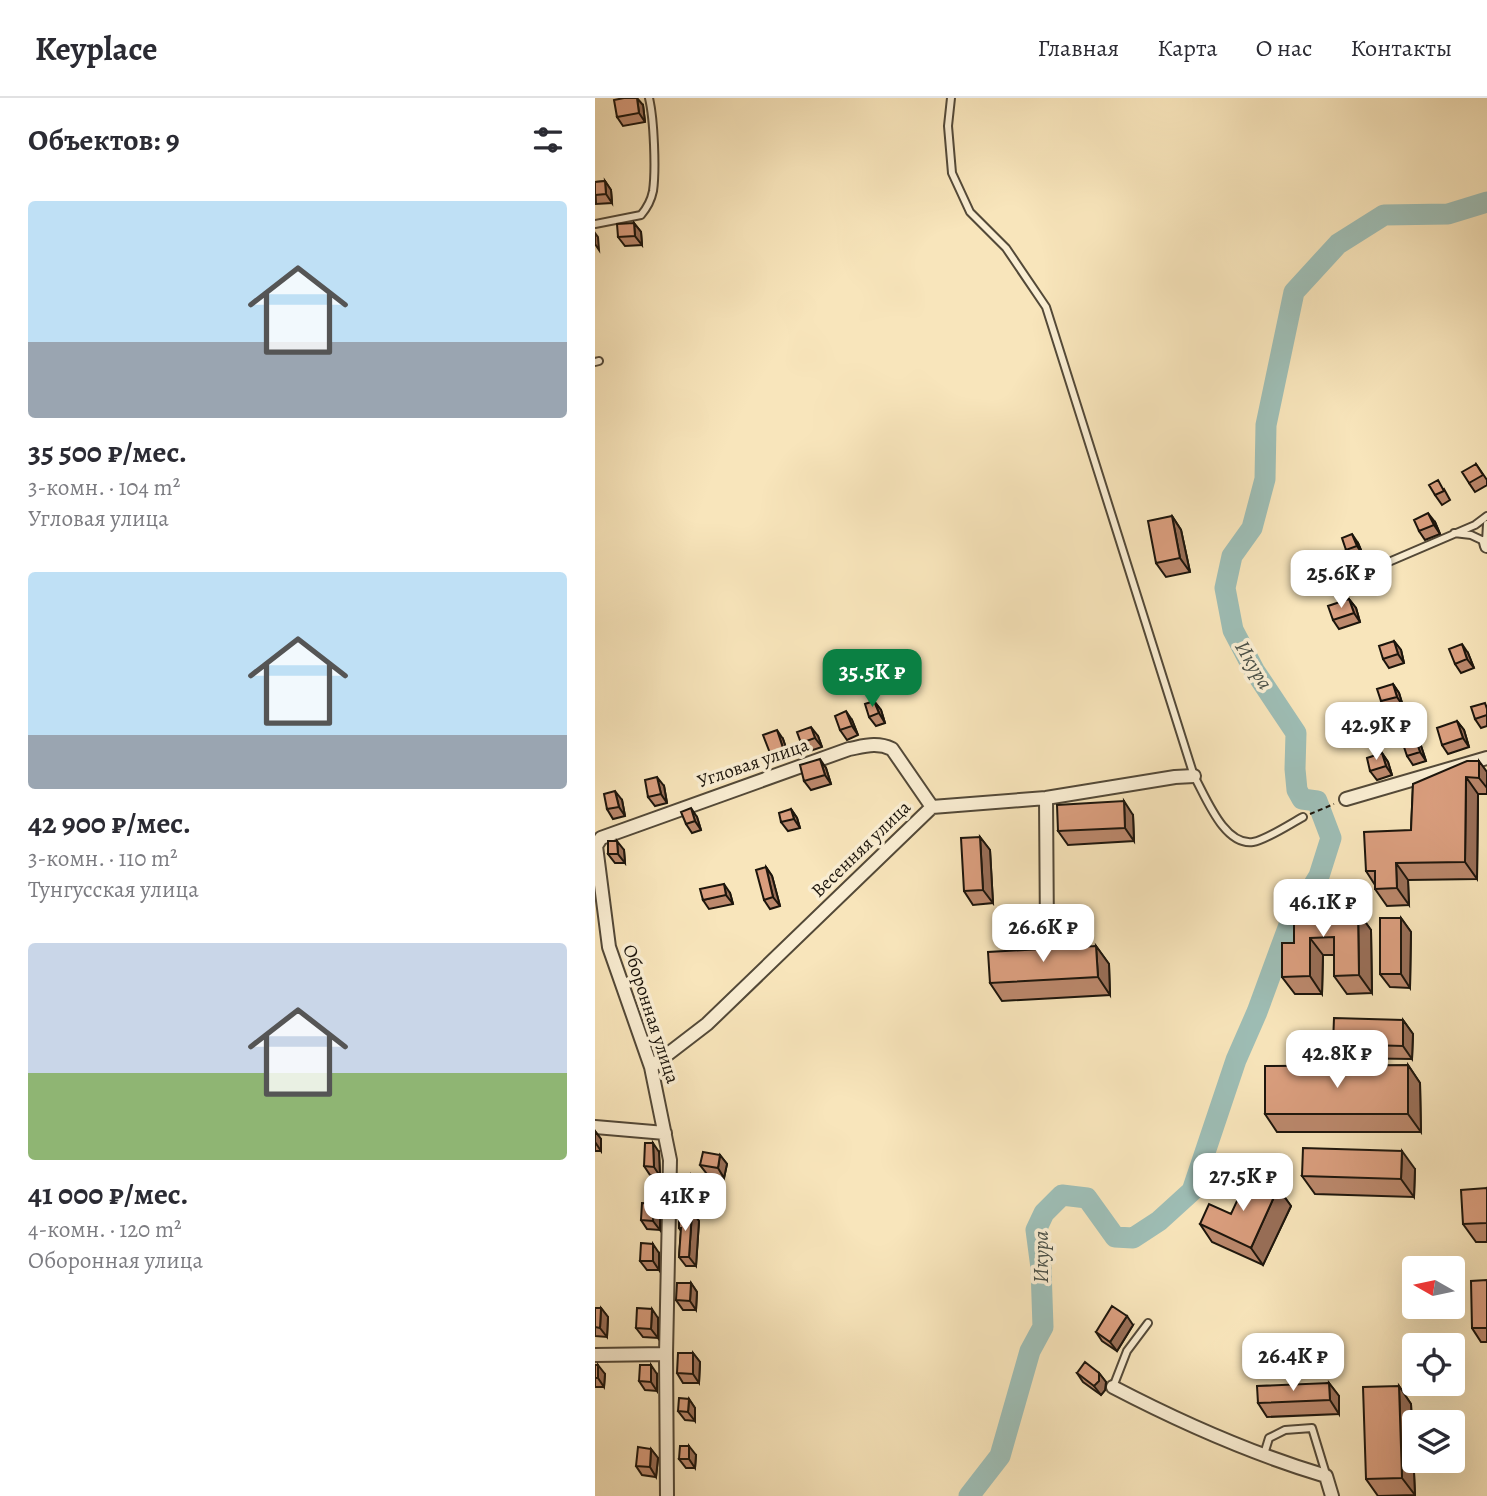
<!DOCTYPE html>
<html lang="ru">
<head>
<meta charset="utf-8">
<style>
  body { margin:0; font-family:Alegreya,serif; background:#f7f7f7; color:#2b2b33; height:100vh; display:flex; flex-direction:column; font-size:26px; white-space:nowrap }
  * { box-sizing:border-box; margin:0 }
  p { font-size:23px; color:#7c7c81 }
  .icon { flex:none; width:38px; height:38px; fill:none; stroke:currentColor; stroke-width:2; stroke-linecap:round; stroke-linejoin:round }
  .map { position:relative; flex:1; overflow:hidden }
  .sheet { display:flex; flex-direction:column; background:#fff; width:595px }
  .sheet>* { flex:none }
  .needle { width:46px; rotate:279deg }
  .controls { position:absolute; left:807px; top:1158px; display:grid; gap:14px }
  .controls a { display:grid; place-items:center; width:63px; height:63px; border-radius:7px; background:#fff; box-shadow:0 7px 28px #0002; font-size:35px }
  .price { position:absolute; translate:-50% -60px; padding:0 16px; border-radius:14px; background:#fff; color:#222; font-size:23px; line-height:46px; filter:drop-shadow(0 2px 4px #0008) }
  .price::after { content:''; position:absolute; left:50%; top:42px; width:21px; height:16px; margin-left:-10px; background:inherit; clip-path:polygon(0 0,100% 0,50% 100%) }
  .price.on { background:#0b8043; color:#fff }
  ul { padding:0; list-style:none }
  li { display:grid; align-content:center; gap:14px; height:371px; padding:0 28px }
  li span { display:grid; place-items:center; height:217px; border-radius:7px; color:#555 }
  li>.icon { margin-inline-start:auto }
  span .icon { width:126px; height:126px; fill:#fffc; stroke-width:1 }
  li b { font-size:30px }
  h2 { display:flex; justify-content:space-between; align-items:center; height:84px; padding:0 28px; font-size:30px }
  header { display:flex; align-items:center; gap:42px; box-sizing:border-box; height:98px; padding:0 35px; background:#fff; border-bottom:2px solid #e1e1e2 }
  header strong { font-size:33px }
  nav { display:flex; gap:38px; margin-inline-start:auto; font-size:24px }
  main { display:flex; flex:1; min-height:0 }
  .map>svg:first-child { display:block }
  .lines { fill:none; stroke-linecap:round; stroke-linejoin:round }
  .river { stroke:#9ebeb6; stroke-width:21 }
  .service-casing { stroke:#534938; stroke-width:10 }
  .minor-casing { stroke:#534938; stroke-width:16 }
  .path { stroke:#1c150c; stroke-width:2; stroke-dasharray:5 3.5; stroke-linecap:butt }
  .service { stroke:#faeed3; stroke-width:6 }
  .minor { stroke:#faeed3; stroke-width:12 }
  .wall { fill:#bb886c; stroke:#1c150c; stroke-width:2 }
  .shaded-wall { fill:#996f58; stroke:#1c150c; stroke-width:2 }
  .building { fill:#da9e7e; stroke:#1c150c; stroke-width:2 }
  .labels { text-anchor:middle; dominant-baseline:central; stroke-width:7; stroke-linejoin:round; paint-order:stroke }
  .street-label { font-size:19px; fill:#1c150c; stroke:#faeed3 }
  .water-label { font-size:21px; font-style:italic; fill:#4a5048; stroke:#faeed3 }
</style>
</head>
<body>
<header>
<strong>Keyplace</strong>
<nav><a>Главная</a><a>Карта</a><a>О нас</a><a>Контакты</a></nav>
</header>
<main>
<section class="sheet">
<h2>Объектов: 9<svg class="icon" aria-label="filters" viewBox="0 0 24 24"><path d="M4 7h16M4 17h16"/><circle cx="9" cy="7" r="2"/><circle cx="15" cy="17" r="2"/></svg></h2>
<ul>
<li><span style="background:linear-gradient(#bfe0f5 65%,#9aa5b1 0)"><svg class="icon" aria-label="home" viewBox="0 0 24 24"><path d="M3 11l9-7 9 7M6 9v11h12V9"/></svg></span><div><b>35 500 ₽/мес.</b><p>3-комн. · 104 m²</p><p>Угловая улица</p></div></li>
<li><span style="background:linear-gradient(#bfe0f5 75%,#9aa5b1 0)"><svg class="icon" aria-label="home" viewBox="0 0 24 24"><path d="M3 11l9-7 9 7M6 9v11h12V9"/></svg></span><div><b>42 900 ₽/мес.</b><p>3-комн. · 110 m²</p><p>Тунгусская улица</p></div></li>
<li><span style="background:linear-gradient(#c9d6e8 60%,#8fb573 0)"><svg class="icon" aria-label="home" viewBox="0 0 24 24"><path d="M3 11l9-7 9 7M6 9v11h12V9"/></svg></span><div><b>41 000 ₽/мес.</b><p>4-комн. · 120 m²</p><p>Оборонная улица</p></div></li>
</ul>
</section>
<div class="map">
<svg width="892" height="1398" viewBox="0 0 892 1398">
  <rect width="100%" height="100%" fill="#f8e5bb"/>
  <filter id="stains"><feTurbulence type="fractalNoise" baseFrequency=".00286" numOctaves="4"/><feColorMatrix values="0 0 0 0 .2 0 0 0 0 .09 0 0 0 0 .02 0 0 0 .5 -.17"/></filter>
  <radialGradient id="worn" r=".72"><stop offset=".6" stop-color="#630" stop-opacity="0"/><stop offset="1" stop-color="#630" stop-opacity=".3"/></radialGradient>
  <g class="lines">
    <!-- river -->
    <path class="river" d="M 374,1398 L 405,1358 L 435,1253 L 448,1229 L 446,1170 L 441,1132 L 449,1115 L 467,1097 L 492,1100 L 520,1139 L 538,1140 L 564,1123 L 597,1093 L 641,962 L 662,914 L 694,827 L 724,778 L 736,740 L 722,703 L 707,701 L 702,692 L 700,671 L 701,635 L 659,572 L 638,532 L 630,490 L 637,458 L 657,430 L 670,381 L 671,327 L 699,194 L 743,146 L 789,117 L 853,116 L 892,104"/>
    <defs>
      <path id="service" d="M 356,0 L 353,28 L 357,75 L 375,114 L 411,150 L 451,209 L 599,678 C 611,699 629,748 658,744 C 671,742 695,726 708,719
        M 0,126 L 46,117 C 52,110 56,103 58,93 C 61,72 59,21 54,0
        M 0,264 L 4,263
        M 859,435 L 876,437 L 891,444 L 892,426
        M 789,466 L 880,427 L 892,418
        M 518,1289 L 532,1253 L 553,1225
        M 672,1357 L 670,1353 L 674,1340 L 690,1332 L 717,1330 L 731,1376"/>
      <path id="minor" d="M 891,444 L 892,448
        M 451,700 L 452,838
        M 751,701 L 892,660
        M 56,969 L 112,926 L 337,709 L 451,700 L 580,679 L 599,678
        M 0,1029 L 70,1035
        M 0,1257 L 71,1256
        M 518,1289 C 587,1325 657,1356 731,1378 L 737,1398
        M 72,1398 L 71,1256 L 75,1062 L 56,969 L 14,849 L 1,748 L 6,740 L 254,651 C 270,648 282,644 297,651 L 337,709"/>
    </defs>
    <!-- service casing -->
    <use href="#service" class="service-casing"/>
    <!-- minor casing -->
    <use href="#minor" class="minor-casing"/>
    <!-- path -->
    <path class="path" d="M 715,716 L 739,706"/>
    <!-- service -->
    <use href="#service" class="service"/>
    <!-- minor -->
    <use href="#minor" class="minor"/>
  </g>
  <!-- wall -->
  <path class="wall" d="M 48,7 L 50,24 L 28,28 L 22,19 Z
    M 10,83 L 16,92 L 17,105 L 1,106 L 0,84 Z
    M 39,125 L 46,134 L 47,147 L 30,148 L 23,139 Z
    M 881,366 L 892,382 L 892,387 L 880,394 L 874,385 Z
    M 849,391 L 855,402 L 847,407 L 840,397 Z
    M 577,418 L 586,432 L 595,474 L 571,479 L 561,465 Z
    M 840,424 L 845,436 L 830,442 L 824,433 Z
    M 763,445 L 768,457 L 758,461 L 751,452 Z
    M 754,501 L 761,510 L 765,524 L 744,531 L 738,522 Z
    M 799,543 L 806,552 L 809,565 L 794,570 L 788,561 Z
    M 873,555 L 879,570 L 866,575 L 860,566 Z
    M 798,586 L 804,595 L 808,608 L 793,613 L 786,603 Z
    M 279,603 L 286,612 L 290,625 L 281,628 L 274,619 Z
    M 892,608 L 892,628 L 886,630 L 880,621 Z
    M 257,622 L 263,637 L 252,642 L 245,632 Z
    M 862,623 L 869,632 L 874,649 L 853,656 L 847,647 Z
    M 223,638 L 227,649 L 212,654 L 206,645 Z
    M 820,639 L 826,648 L 831,663 L 818,667 L 812,658 Z
    M 188,641 L 194,659 L 181,664 L 175,655 Z
    M 787,655 L 793,664 L 797,677 L 782,682 L 775,673 Z
    M 231,670 L 236,686 L 216,692 L 209,683 Z
    M 892,674 L 892,696 L 883,696 L 882,781 L 813,782 L 814,807 L 792,808 L 780,791 L 780,787 L 771,773 L 816,732 L 818,686 Z
    M 69,688 L 72,705 L 60,708 L 53,699 Z
    M 27,702 L 30,718 L 18,721 L 12,711 Z
    M 196,711 L 202,720 L 205,730 L 193,733 L 186,724 Z
    M 538,717 L 539,743 L 473,747 L 463,733 Z
    M 102,719 L 106,732 L 97,735 L 91,726 Z
    M 385,739 L 395,752 L 398,805 L 378,807 L 369,793 Z
    M 29,752 L 30,765 L 20,765 L 13,756 Z
    M 171,769 L 177,778 L 185,808 L 175,811 L 169,802 Z
    M 135,795 L 138,806 L 114,811 L 108,802 Z
    M 743,803 L 752,815 L 763,814 L 776,832 L 777,895 L 752,896 L 739,878 L 739,857 L 728,857 L 727,896 L 700,896 L 687,879 L 710,814 Z
    M 806,820 L 816,834 L 815,890 L 795,889 L 785,876 Z
    M 501,848 L 514,866 L 515,897 L 407,903 L 395,885 Z
    M 808,922 L 818,936 L 817,961 L 748,960 L 738,946 Z
    M 813,967 L 825,985 L 826,1034 L 682,1034 L 670,1016 Z
    M 0,1033 L 6,1041 L 6,1053 L 0,1053 Z
    M 64,1054 L 65,1078 L 55,1077 L 49,1068 Z
    M 125,1057 L 132,1066 L 129,1080 L 112,1076 L 105,1067 Z
    M 820,1071 L 819,1099 L 720,1096 L 707,1078 Z
    M 103,1086 L 102,1099 L 92,1098 L 86,1089 Z
    M 683,1090 L 696,1108 L 668,1167 L 617,1144 L 605,1126 L 636,1116 Z
    M 892,1090 L 892,1144 L 881,1144 L 868,1126 Z
    M 59,1106 L 65,1115 L 65,1132 L 52,1131 L 46,1122 Z
    M 97,1114 L 104,1123 L 101,1168 L 91,1168 L 84,1159 L 86,1133 L 84,1130 Z
    M 64,1155 L 64,1172 L 52,1172 L 45,1163 Z
    M 892,1182 L 892,1244 L 886,1244 L 877,1230 Z
    M 96,1185 L 102,1194 L 101,1212 L 88,1212 L 81,1202 Z
    M 0,1210 L 6,1210 L 13,1219 L 12,1239 L 0,1238 Z
    M 63,1220 L 63,1240 L 48,1239 L 41,1230 Z
    M 538,1227 L 522,1253 L 507,1243 L 501,1234 Z
    M 98,1255 L 105,1264 L 104,1285 L 88,1285 L 82,1275 Z
    M 0,1267 L 10,1276 L 9,1289 L 0,1289 Z
    M 482,1275 L 504,1275 L 511,1284 L 510,1292 L 506,1297 L 488,1284 Z
    M 62,1276 L 62,1293 L 50,1292 L 44,1283 Z
    M 734,1285 L 744,1298 L 744,1316 L 672,1319 L 663,1305 Z
    M 804,1288 L 816,1306 L 820,1397 L 783,1398 L 771,1381 Z
    M 94,1301 L 100,1310 L 100,1323 L 90,1322 L 83,1313 Z
    M 56,1351 L 63,1360 L 61,1379 L 47,1377 L 41,1368 Z
    M 101,1357 L 100,1370 L 91,1370 L 84,1361 Z"/>
  <!-- shaded-wall -->
  <path class="shaded-wall" d="M 42,0 L 48,7 L 50,24 L 44,15 Z
    M 10,83 L 16,92 L 17,105 L 11,96 Z
    M 39,125 L 46,134 L 47,147 L 40,138 Z
    M 0,135 L 3,139 L 4,152 L 0,146 Z
    M 833,415 L 840,424 L 845,436 L 839,427 Z
    M 577,418 L 586,432 L 595,474 L 585,460 Z
    M 757,436 L 763,445 L 768,457 L 762,448 Z
    M 754,501 L 761,510 L 765,524 L 759,515 Z
    M 799,543 L 806,552 L 809,565 L 803,556 Z
    M 867,546 L 873,555 L 879,570 L 872,561 Z
    M 798,586 L 804,595 L 808,608 L 802,599 Z
    M 279,603 L 286,612 L 290,625 L 284,615 Z
    M 251,613 L 257,622 L 263,637 L 257,628 Z
    M 862,623 L 869,632 L 874,649 L 868,640 Z
    M 216,629 L 223,638 L 227,649 L 220,640 Z
    M 182,632 L 188,641 L 194,659 L 188,650 Z
    M 820,639 L 826,648 L 831,663 L 825,654 Z
    M 787,655 L 793,664 L 797,677 L 791,668 Z
    M 225,661 L 231,670 L 236,686 L 230,677 Z
    M 884,663 L 892,674 L 892,690 L 884,680 Z
    M 62,679 L 69,688 L 72,705 L 66,696 Z
    M 871,679 L 883,696 L 882,781 L 870,764 Z
    M 20,693 L 27,702 L 30,718 L 24,709 Z
    M 529,703 L 538,717 L 539,743 L 530,730 Z
    M 96,710 L 102,719 L 106,732 L 100,723 Z
    M 196,711 L 202,720 L 205,730 L 199,721 Z
    M 385,739 L 395,752 L 398,805 L 388,792 Z
    M 22,743 L 29,752 L 30,765 L 23,756 Z
    M 801,765 L 813,782 L 814,807 L 802,790 Z
    M 171,769 L 177,778 L 185,808 L 178,799 Z
    M 129,786 L 135,795 L 138,806 L 131,797 Z
    M 743,803 L 756,821 L 744,816 Z
    M 763,814 L 776,832 L 777,895 L 764,877 Z
    M 806,820 L 816,834 L 815,890 L 806,876 Z
    M 715,840 L 728,857 L 727,896 L 715,878 Z
    M 501,848 L 514,866 L 515,897 L 503,879 Z
    M 808,922 L 818,936 L 817,961 L 808,948 Z
    M 813,967 L 825,985 L 826,1034 L 813,1016 Z
    M 0,1033 L 6,1041 L 6,1053 L 0,1044 Z
    M 58,1045 L 64,1054 L 65,1078 L 59,1069 Z
    M 807,1053 L 820,1071 L 819,1099 L 806,1081 Z
    M 125,1057 L 132,1066 L 129,1080 L 123,1070 Z
    M 96,1077 L 103,1086 L 102,1099 L 96,1089 Z
    M 683,1090 L 696,1108 L 668,1167 L 656,1150 Z
    M 59,1106 L 65,1115 L 65,1132 L 58,1123 Z
    M 97,1114 L 104,1123 L 101,1168 L 94,1159 Z
    M 58,1146 L 64,1155 L 64,1172 L 58,1163 Z
    M 96,1185 L 102,1194 L 101,1212 L 95,1203 Z
    M 6,1210 L 13,1219 L 12,1239 L 5,1230 Z
    M 57,1211 L 63,1220 L 63,1240 L 56,1231 Z
    M 532,1218 L 538,1227 L 522,1253 L 515,1244 Z
    M 98,1255 L 105,1264 L 104,1285 L 98,1276 Z
    M 3,1267 L 10,1276 L 9,1289 L 3,1280 Z
    M 56,1267 L 62,1276 L 62,1293 L 56,1284 Z
    M 504,1275 L 511,1284 L 510,1292 L 506,1297 L 499,1288 Z
    M 734,1285 L 744,1298 L 744,1316 L 735,1302 Z
    M 804,1288 L 816,1306 L 820,1397 L 807,1380 Z
    M 94,1301 L 100,1310 L 100,1323 L 93,1314 Z
    M 94,1348 L 101,1357 L 100,1370 L 94,1361 Z
    M 56,1351 L 63,1360 L 61,1379 L 55,1369 Z"/>
  <!-- building -->
  <path class="building" d="M 29,0 L 42,0 L 44,15 L 22,19 L 19,2 Z
    M 10,83 L 11,96 L 0,97 L 0,84 Z
    M 39,125 L 40,138 L 23,139 L 22,126 Z
    M 881,366 L 888,377 L 874,385 L 867,374 Z
    M 843,382 L 849,393 L 840,397 L 834,387 Z
    M 833,415 L 839,427 L 824,433 L 819,422 Z
    M 577,418 L 585,460 L 561,465 L 553,423 Z
    M 757,436 L 762,448 L 751,452 L 747,440 Z
    M 754,501 L 759,515 L 738,522 L 733,508 Z
    M 799,543 L 803,556 L 788,561 L 784,548 Z
    M 867,546 L 872,561 L 860,566 L 854,551 Z
    M 798,586 L 802,599 L 786,603 L 782,591 Z
    M 279,603 L 284,615 L 274,619 L 270,606 Z
    M 890,605 L 892,611 L 892,617 L 880,621 L 876,609 Z
    M 251,613 L 257,628 L 245,632 L 240,618 Z
    M 862,623 L 868,640 L 847,647 L 842,630 Z
    M 216,629 L 220,640 L 206,645 L 202,634 Z
    M 182,632 L 188,650 L 175,655 L 168,637 Z
    M 820,639 L 825,654 L 812,658 L 807,643 Z
    M 787,655 L 791,668 L 775,673 L 772,660 Z
    M 225,661 L 230,677 L 209,683 L 205,667 Z
    M 872,663 L 884,663 L 884,680 L 871,679 L 870,764 L 801,765 L 802,790 L 780,791 L 780,773 L 771,773 L 769,734 L 816,732 L 818,686 Z
    M 62,679 L 66,696 L 53,699 L 50,682 Z
    M 20,693 L 24,709 L 12,711 L 9,696 Z
    M 529,703 L 530,730 L 463,733 L 462,707 Z
    M 96,710 L 100,723 L 91,726 L 86,714 Z
    M 196,711 L 199,721 L 186,724 L 184,715 Z
    M 385,739 L 388,792 L 369,793 L 366,740 Z
    M 13,743 L 22,743 L 23,756 L 13,756 Z
    M 171,769 L 178,799 L 169,802 L 161,772 Z
    M 129,786 L 131,797 L 108,802 L 105,791 Z
    M 743,803 L 744,816 L 763,814 L 764,877 L 739,878 L 739,839 L 715,840 L 715,878 L 687,879 L 687,845 L 699,845 L 699,814 L 710,814 L 710,804 Z
    M 785,820 L 806,820 L 806,876 L 785,876 Z
    M 501,848 L 503,879 L 395,885 L 393,854 Z
    M 739,920 L 808,922 L 808,948 L 738,946 Z
    M 813,967 L 813,1016 L 670,1016 L 670,968 Z
    M 50,1045 L 58,1045 L 59,1069 L 49,1068 Z
    M 708,1050 L 807,1053 L 806,1081 L 707,1078 Z
    M 108,1054 L 125,1057 L 123,1070 L 105,1067 Z
    M 86,1076 L 96,1077 L 96,1089 L 86,1089 Z
    M 654,1077 L 683,1090 L 656,1150 L 605,1126 L 614,1106 L 636,1116 Z
    M 892,1090 L 892,1125 L 868,1126 L 866,1092 Z
    M 47,1105 L 59,1106 L 58,1123 L 46,1122 Z
    M 84,1113 L 97,1114 L 94,1159 L 84,1159 L 86,1130 L 84,1130 Z
    M 46,1145 L 58,1146 L 58,1163 L 45,1163 Z
    M 892,1182 L 892,1230 L 877,1230 L 876,1183 Z
    M 82,1185 L 96,1185 L 95,1203 L 81,1202 Z
    M 517,1208 L 532,1218 L 515,1244 L 501,1234 Z
    M 0,1210 L 6,1210 L 5,1230 L 0,1229 Z
    M 42,1210 L 57,1211 L 56,1231 L 41,1230 Z
    M 83,1255 L 98,1255 L 98,1276 L 82,1275 Z
    M 490,1264 L 504,1275 L 504,1283 L 499,1288 L 482,1275 Z
    M 0,1267 L 3,1267 L 3,1280 L 0,1280 Z
    M 45,1267 L 56,1267 L 56,1284 L 44,1283 Z
    M 734,1285 L 735,1302 L 663,1305 L 662,1288 Z
    M 804,1288 L 807,1380 L 771,1381 L 768,1289 Z
    M 84,1300 L 94,1301 L 93,1314 L 83,1313 Z
    M 85,1348 L 94,1348 L 94,1361 L 84,1361 Z
    M 43,1349 L 56,1351 L 55,1369 L 41,1368 Z"/>
  <g class="labels">
    <!-- street labels -->
    <g class="street-label">
      <text transform="translate(158 665) rotate(-19)">Угловая улица</text>
      <text transform="translate(266 751) rotate(-44)">Весенняя улица</text>
      <text transform="translate(56 916) rotate(72)">Оборонная улица</text>
    </g>
    <!-- water labels -->
    <g class="water-label">
      <text transform="translate(659 567) rotate(59)">Икура</text>
      <text transform="translate(446 1159) rotate(-90)">Икура</text>
    </g>
  </g>
  <rect width="100%" height="100%" filter="url(#stains)"/>
  <rect width="100%" height="100%" fill="url(#worn)"/>
</svg>
<div class="controls">
<a><svg class="needle" viewBox="-14 -14 28 28"><path d="M0-13l5 13h-10z" fill="#e53935"/><path d="M0 13l5-13h-10z" fill="#7c7c81"/></svg></a>
<a><svg class="icon" aria-label="locate" viewBox="0 0 24 24"><circle cx="12" cy="12" r="6"/><path d="M12 2v4M12 18v4M2 12h4M18 12h4"/></svg></a>
<a><svg class="icon" aria-label="layers" viewBox="0 0 24 24"><path d="M12 4l9 5-9 5-9-5zM3 14l9 5 9-5"/></svg></a>
</div>
<b class="price" style="left:746px;top:512px">25.6K ₽</b>
<b class="price on" style="left:277px;top:611px">35.5K ₽</b>
<b class="price" style="left:781px;top:664px">42.9K ₽</b>
<b class="price" style="left:728px;top:841px">46.1K ₽</b>
<b class="price" style="left:448px;top:866px">26.6K ₽</b>
<b class="price" style="left:742px;top:992px">42.8K ₽</b>
<b class="price" style="left:648px;top:1115px">27.5K ₽</b>
<b class="price" style="left:90px;top:1135px">41K ₽</b>
<b class="price" style="left:698px;top:1295px">26.4K ₽</b>
</div>
</main>
</body>
</html>
